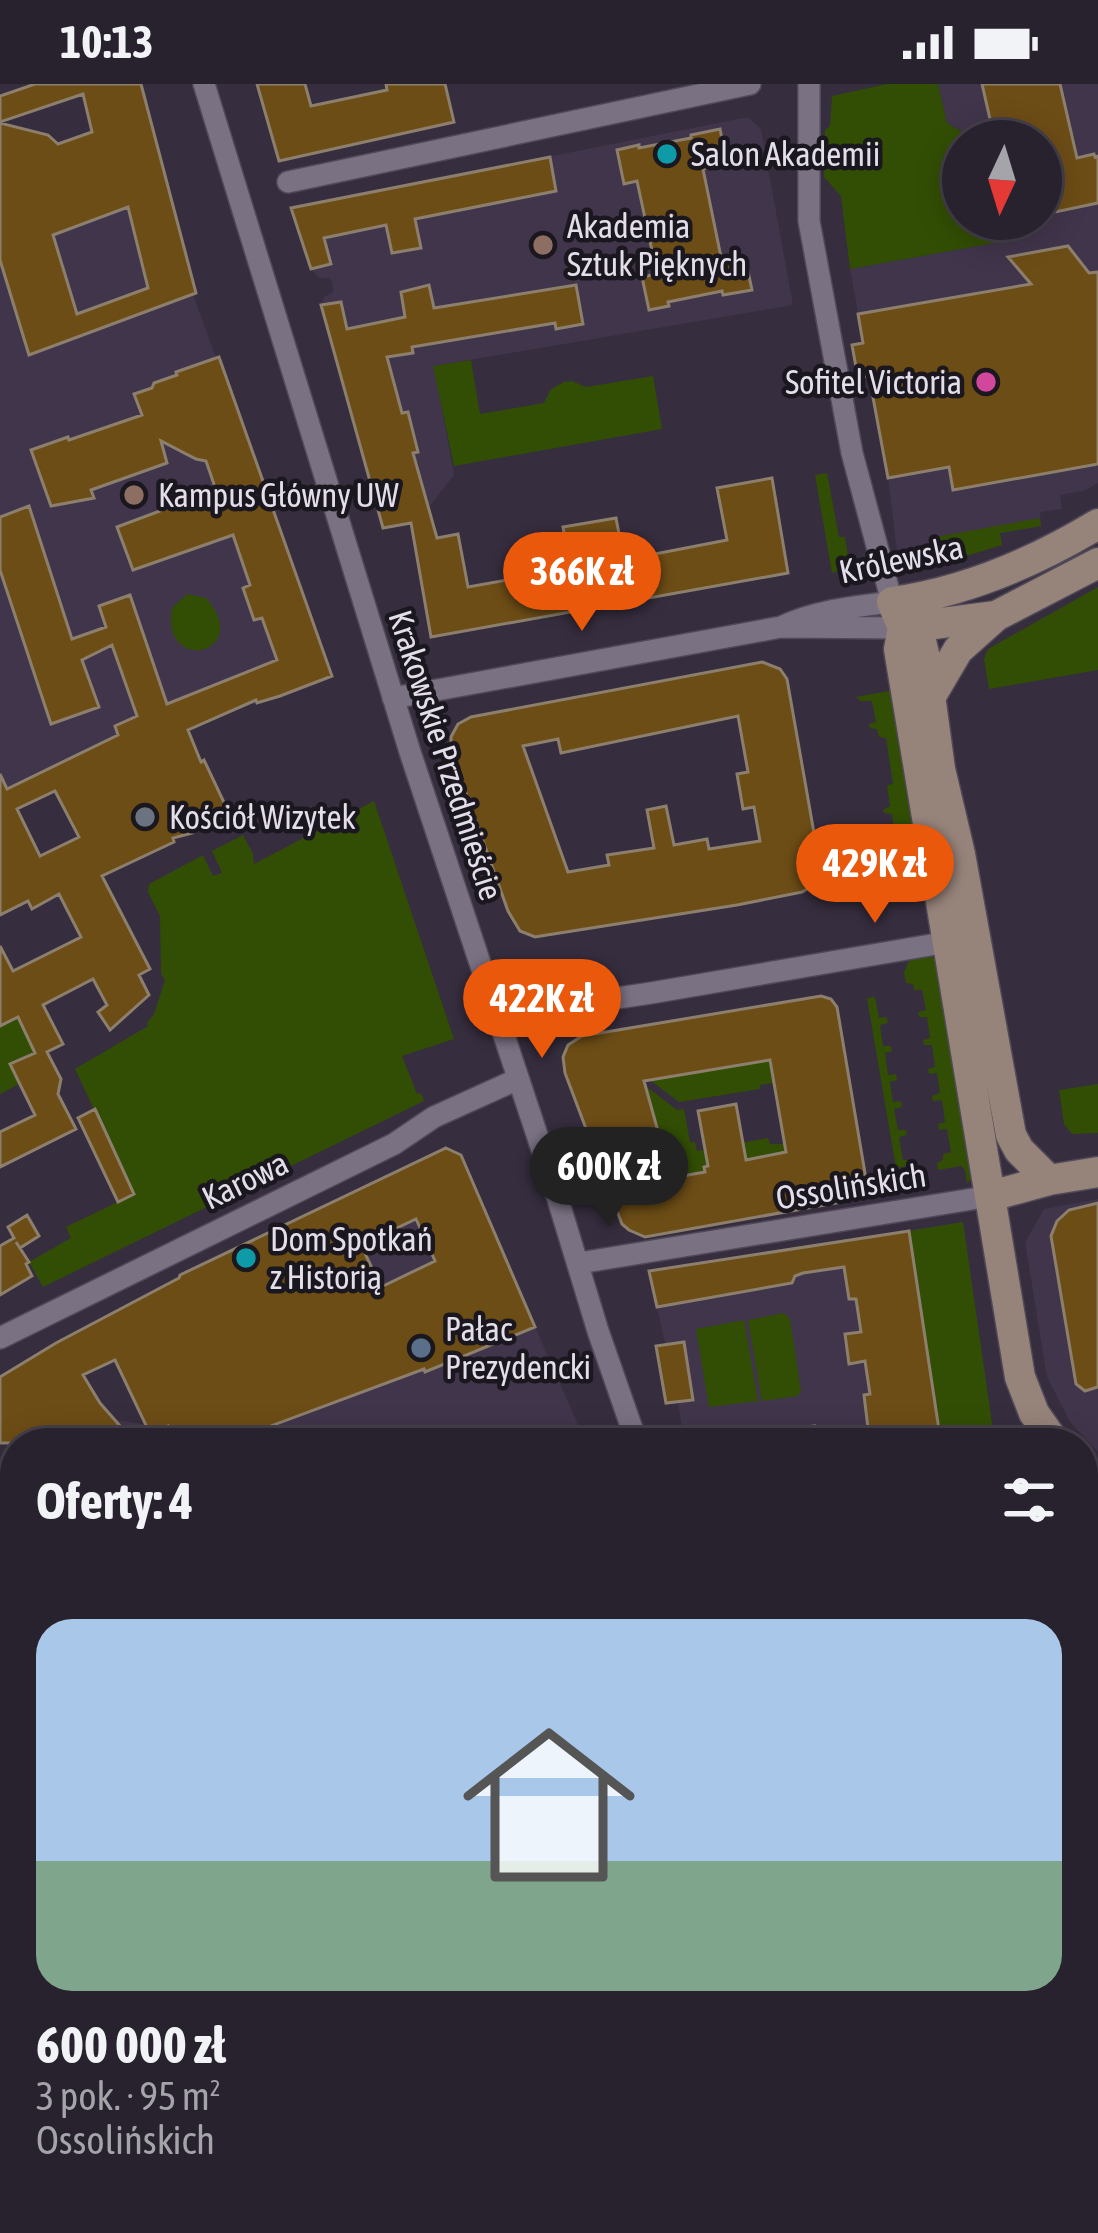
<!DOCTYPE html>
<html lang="pl">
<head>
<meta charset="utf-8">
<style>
  body { margin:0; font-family:"Asap Condensed",sans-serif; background:#302a36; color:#f1f3f6; height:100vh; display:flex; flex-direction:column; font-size:45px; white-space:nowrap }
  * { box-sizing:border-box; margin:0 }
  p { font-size:39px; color:#a5a4aa }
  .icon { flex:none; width:66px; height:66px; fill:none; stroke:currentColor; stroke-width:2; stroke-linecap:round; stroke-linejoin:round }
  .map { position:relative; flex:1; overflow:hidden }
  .sheet { position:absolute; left:0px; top:1344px; width:1098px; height:807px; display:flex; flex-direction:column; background:#28222e; border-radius:48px 48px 0 0; box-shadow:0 6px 30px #0003,0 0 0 3px #443f4a }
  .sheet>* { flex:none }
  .needle { width:78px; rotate:184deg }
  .fabs { position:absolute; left:942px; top:36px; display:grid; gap:24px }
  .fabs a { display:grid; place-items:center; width:120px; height:120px; border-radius:50%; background:#28222e; box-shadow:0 6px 30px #0003,0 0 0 3px #443f4a; font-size:60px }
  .price { position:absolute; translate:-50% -102px; padding:0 27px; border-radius:42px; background:#ea580c; color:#fff; font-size:39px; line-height:78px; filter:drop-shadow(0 3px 6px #0008) }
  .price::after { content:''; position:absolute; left:50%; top:72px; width:36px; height:27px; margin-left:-18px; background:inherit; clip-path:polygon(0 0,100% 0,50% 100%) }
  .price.selected { background:#222; color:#fff }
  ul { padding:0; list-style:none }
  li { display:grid; align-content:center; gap:24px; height:636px; padding:0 36px }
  li span { display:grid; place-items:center; height:372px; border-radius:36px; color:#555 }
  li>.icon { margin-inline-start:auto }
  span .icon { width:216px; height:216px; fill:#fffc; stroke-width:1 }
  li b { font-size:51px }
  h2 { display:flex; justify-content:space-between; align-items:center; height:144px; padding:0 36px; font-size:51px }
  .status { display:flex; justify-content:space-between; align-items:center; height:84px; padding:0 60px; background:#28222e; direction:ltr }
  .status svg { height:33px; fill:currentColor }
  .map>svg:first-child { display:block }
  .built { fill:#41354b }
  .green { fill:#324e04 }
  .building { fill:#6d4d16; stroke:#8c7f6d; stroke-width:3; fill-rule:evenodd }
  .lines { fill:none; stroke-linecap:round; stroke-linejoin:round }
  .street-casing { stroke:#504957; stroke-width:24 }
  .secondary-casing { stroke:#504957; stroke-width:33 }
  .street { stroke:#7a7183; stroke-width:21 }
  .secondary { stroke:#96837a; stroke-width:30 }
  .culture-dot { fill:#0f9aa8; stroke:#1b171f; stroke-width:4.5 }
  .education-dot { fill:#8d6e63; stroke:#1b171f; stroke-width:4.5 }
  .hotel-dot { fill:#d1479c; stroke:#1b171f; stroke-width:4.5 }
  .worship-dot { fill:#6b7280; stroke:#1b171f; stroke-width:4.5 }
  .service-dot { fill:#5c6f8a; stroke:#1b171f; stroke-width:4.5 }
  .labels { text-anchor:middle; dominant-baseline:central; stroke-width:9; stroke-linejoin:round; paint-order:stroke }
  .poi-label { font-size:33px; fill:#e3dee9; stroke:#1b171f; text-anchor:start }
  .street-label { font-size:33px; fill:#e3dee9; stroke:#1b171f }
</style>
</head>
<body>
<div class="status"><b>10:13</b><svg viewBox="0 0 49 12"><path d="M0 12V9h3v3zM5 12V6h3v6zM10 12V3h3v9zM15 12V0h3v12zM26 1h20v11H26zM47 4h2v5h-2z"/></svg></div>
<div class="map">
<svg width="1098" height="2149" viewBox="0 0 1098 2149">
  <rect width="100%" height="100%" fill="#362d3e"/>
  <!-- built -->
  <path class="built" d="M 938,0 L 1098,0 L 1098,399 L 1084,407 L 1060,411 L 1062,425 L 1040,428 L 1041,442 L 939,460 L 937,474 L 931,483 L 915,488 L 903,482 L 897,467 L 888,394 L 850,185 L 1004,157 L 1000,135 L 1041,135 L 1041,57 L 982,57 L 979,48 L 966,50 L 947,39 Z
    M 748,33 L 761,45 L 793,221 L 434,282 L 454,391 L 429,423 L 432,435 L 383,444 L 321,221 L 324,213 L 333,208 L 332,197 L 329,194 L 319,194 L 311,185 L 291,124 Z
    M 165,88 L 185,162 L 196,209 L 194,213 L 215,271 L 219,274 L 232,308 L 230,309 L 333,592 L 280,612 L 244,622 L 126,672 L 0,734 L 0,146 Z
    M 448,1064 L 460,1071 L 586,1359 L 36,1359 L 0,1298 L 0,1293 L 56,1259 L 88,1296 L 100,1319 L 118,1336 L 166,1344 L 235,1305 L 180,1191 L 436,1067 Z
    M 1098,1115 L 1098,1368 L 1070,1338 L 1047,1293 L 1025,1158 L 1044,1125 Z
    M 963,1138 L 994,1359 L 684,1359 L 678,1318 L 670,1319 L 665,1316 L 656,1265 L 665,1259 L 649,1187 L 870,1152 L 872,1161 L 893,1159 L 892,1149 Z
    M 1098,1591 L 1098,1727 L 1084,1730 L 1083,1595 Z"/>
  <!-- green -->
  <path class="green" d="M 887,0 L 938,0 L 947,39 L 966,50 L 980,48 L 982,57 L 963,57 L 963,135 L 1000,135 L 1005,157 L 850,185 L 841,112 L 824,93 L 825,46 L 830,42 L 832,12 Z
    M 471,276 L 480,330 L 544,319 L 551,305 L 564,298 L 572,297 L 586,303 L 653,292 L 662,345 L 454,382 L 433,282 Z
    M 827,389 L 839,453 L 845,453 L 849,478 L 838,487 L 832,489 L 815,391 Z
    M 1040,434 L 1041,442 L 1000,449 L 1002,461 L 931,483 L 937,474 L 938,462 L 931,454 Z
    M 1098,503 L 1098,586 L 989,605 L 984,575 L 988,565 Z
    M 187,510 L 206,514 C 255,570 160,592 172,524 Z
    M 894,606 L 930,812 L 892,819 L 888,786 L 892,780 L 900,778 L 897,757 L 888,755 L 895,751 L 892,730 L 884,729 L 883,726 L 890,722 L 887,701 L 893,700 L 886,654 L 879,653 L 877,645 L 870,644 L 869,640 L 876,638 L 872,617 L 860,617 L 856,613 Z
    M 374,717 L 454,955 L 402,972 L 417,1010 L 421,1009 L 424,1017 L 43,1203 L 29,1178 L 71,1154 L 66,1143 L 134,1110 L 75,985 L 148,942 L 147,939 L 154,930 L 165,896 L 161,890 L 160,832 L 148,808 L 149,800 L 203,771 L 213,792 L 222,789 L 212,767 L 243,751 L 253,770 L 254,780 Z
    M 928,872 L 936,875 L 972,1095 L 967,1099 L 965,1086 L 961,1082 L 938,1086 L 937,1079 L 943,1076 L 943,1070 L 951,1068 L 947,1045 L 939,1046 L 938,1040 L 945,1038 L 942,1016 L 933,1017 L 932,1012 L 940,1009 L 937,989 L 929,990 L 928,985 L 935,983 L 932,961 L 924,961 L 923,956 L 930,954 L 927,933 L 919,933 L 918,928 L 926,926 L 922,906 L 914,906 L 913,900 L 906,899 L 904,888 L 909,877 Z
    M 875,913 L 879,934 L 886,933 L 888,939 L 880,941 L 883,962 L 891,962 L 892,967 L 885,969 L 888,991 L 896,990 L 897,996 L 890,998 L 893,1018 L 901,1017 L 902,1023 L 894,1025 L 898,1046 L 906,1046 L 907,1051 L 899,1053 L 903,1076 L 911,1076 L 912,1081 L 896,1084 L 867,914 Z
    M 18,933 L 35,969 L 10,980 L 19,1000 L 0,1010 L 0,942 Z
    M 787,973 L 792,977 L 773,999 L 760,1001 L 760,1005 L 679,1018 L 651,997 Z
    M 1098,1000 L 1098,1049 L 1072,1050 L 1064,1040 L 1059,1006 Z
    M 647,1003 L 677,1026 L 684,1025 L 690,1058 L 695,1058 L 697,1067 L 768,1054 L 770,1060 L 790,1060 L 800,1071 L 683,1092 L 673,1090 L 668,1083 Z
    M 963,1138 L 994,1353 L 997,1359 L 941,1359 L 914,1176 L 911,1176 L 909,1163 L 911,1162 L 909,1147 Z
    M 784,1229 L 790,1235 L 801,1308 L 797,1312 L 762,1317 L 748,1236 Z
    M 744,1236 L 758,1317 L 709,1323 L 696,1245 Z
    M 15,1438 L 15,1685 L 0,1691 L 0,1447 Z
    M 15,1854 L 15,1961 L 2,1961 L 0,1859 Z
    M 1091,1950 L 1098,1971 L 1098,2149 L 997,2149 L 980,2136 L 1083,2136 L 1083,1955 Z"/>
  <!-- building -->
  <path class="building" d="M 35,0 L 141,0 L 196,209 L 29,271 L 0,176 L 0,39 L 48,51 L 58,60 L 92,48 L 83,10 L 0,38 L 0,12 ZM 128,123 L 148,204 L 77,230 L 53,151 Z
    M 257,0 L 305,0 L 311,22 L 387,6 L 386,0 L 445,0 L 454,38 L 279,77 Z
    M 982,0 L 1060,0 L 1077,74 L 1094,70 L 1095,73 L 1098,72 L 1098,119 L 1041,131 L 1041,57 L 995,57 Z
    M 720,45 L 727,80 L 703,85 L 722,178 L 745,173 L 752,206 L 723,211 L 722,207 L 668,218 L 669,222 L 649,226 L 642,193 L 657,190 L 637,97 L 624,100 L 617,66 L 639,61 L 639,64 L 691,54 L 691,51 Z
    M 550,73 L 556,107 L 415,135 L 421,164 L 392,169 L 386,141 L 324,154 L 331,180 L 311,185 L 291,124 Z
    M 1068,162 L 1089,189 L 1098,188 L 1098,380 L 953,406 L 949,383 L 888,394 L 869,292 L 858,294 L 852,261 L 863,259 L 858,230 L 1031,200 L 1008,173 Z
    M 429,201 L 434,224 L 576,201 L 583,240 L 556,245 L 555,239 L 412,263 L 413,269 L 387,273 L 402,329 L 408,328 L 418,368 L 413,369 L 437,454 L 458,450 L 468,503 L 570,485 L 563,443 L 616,434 L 624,476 L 727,456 L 717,404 L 772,394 L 788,489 L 431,553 L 411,439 L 383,444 L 321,221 L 341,218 L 347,245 L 405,233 L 401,208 Z
    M 219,273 L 332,592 L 280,612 L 257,619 L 256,616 L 188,646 L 201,678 L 204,676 L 229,729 L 192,749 L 173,754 L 174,758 L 102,792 L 150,885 L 139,891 L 149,911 L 110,946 L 98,928 L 107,921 L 93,895 L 43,921 L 63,960 L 47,968 L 61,995 L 58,1010 L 76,1045 L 0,1083 L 0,1048 L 35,1031 L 10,980 L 35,969 L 18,933 L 0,942 L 0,862 L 13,887 L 81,853 L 59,810 L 32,825 L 28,817 L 0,831 L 0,690 L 7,705 L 118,651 L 115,642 L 137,632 L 112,561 L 82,576 L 99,623 L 51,640 L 0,486 L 0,433 L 29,422 L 72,555 L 106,543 L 99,522 L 130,511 L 167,620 L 277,576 L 262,534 L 254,536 L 243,504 L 250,501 L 233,451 L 133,486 L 117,443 L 216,406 L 206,377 L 196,375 L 161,357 L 167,379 L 91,406 L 94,414 L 51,422 L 31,366 L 68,353 L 69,356 L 142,331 L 134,310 L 152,304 L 154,299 L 177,291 L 176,288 ZM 55,707 L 79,753 L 40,772 L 17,725 Z
    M 762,578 L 780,585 L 787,595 L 821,789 L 812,802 L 802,808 L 737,821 L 547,851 L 535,853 L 520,847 L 508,827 L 451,667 L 451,653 L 458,640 L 471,633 ZM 738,632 L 748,688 L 737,690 L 743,725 L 754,723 L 760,757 L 709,765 L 707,755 L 674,761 L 666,722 L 647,726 L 654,764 L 607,771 L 609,781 L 568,788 L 523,662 L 558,655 L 561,669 Z
    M 821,912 L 831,915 L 837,923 L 867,1101 L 864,1108 L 858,1115 L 645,1153 L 629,1146 L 622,1140 L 565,989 L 563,973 L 568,961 L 582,952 ZM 770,976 L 786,1068 L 746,1076 L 736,1020 L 698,1027 L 708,1082 L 704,1083 L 705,1088 L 671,1094 L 644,997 Z
    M 95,1025 L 134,1110 L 118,1118 L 78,1034 Z
    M 446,1064 L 461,1071 L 535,1243 L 425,1288 L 424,1285 L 252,1349 L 257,1359 L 175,1359 L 168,1342 L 151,1352 L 115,1276 L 83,1291 L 100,1319 L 135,1359 L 0,1359 L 0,1293 L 56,1259 L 179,1194 L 180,1191 ZM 416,1135 L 435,1177 L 381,1203 L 361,1161 Z
    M 1098,1119 L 1098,1303 L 1085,1307 L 1076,1300 L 1051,1152 L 1057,1137 L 1069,1126 Z
    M 27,1131 L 39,1152 L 20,1164 L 16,1158 L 29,1178 L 26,1180 L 32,1192 L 0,1211 L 0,1162 L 14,1154 L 8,1143 Z
    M 909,1147 L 941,1359 L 834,1359 L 833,1348 L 868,1344 L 864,1311 L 870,1310 L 865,1277 L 849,1280 L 845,1250 L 861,1248 L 856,1215 L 849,1215 L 844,1183 L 803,1189 L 795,1192 L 792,1199 L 657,1223 L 649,1187 Z
    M 684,1258 L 693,1316 L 666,1319 L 656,1262 Z
    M 815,1342 L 822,1359 L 766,1359 L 765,1348 Z"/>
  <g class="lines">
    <defs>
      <path id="street" d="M 204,0 L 410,668 L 552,1096 L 598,1247 L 637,1359
        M 288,98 L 750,0
        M 781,543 C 817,526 854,523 892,518 L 852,369 L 809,137 L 809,0
        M 393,614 L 781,543 L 903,544
        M 497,932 L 651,909 L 948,858
        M 579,1179 L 991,1112
        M 0,1254 L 394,1060 L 434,1033 L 518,995
        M 1083,1559 L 1098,1556
        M 0,2118 L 15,2116
        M 681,2136 L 685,2149
        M 771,2136 L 772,2149
        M 922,2136 L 925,2149"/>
      <path id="secondary" d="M 903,544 L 899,565 L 1020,1293 L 1034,1329 L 1055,1359
        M 903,544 L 996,532
        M 931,612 L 958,566 L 996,532 L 1098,479
        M 1049,1096 L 1019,1066 L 1011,1051 L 960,770 L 940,685 L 925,574 L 921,557 L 903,544 L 892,518 C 965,508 1035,478 1098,440
        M 991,1112 L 1049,1096 L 1098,1088
        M 1083,1388 L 1098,1403"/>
    </defs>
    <!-- street casing -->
    <use href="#street" class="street-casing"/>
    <!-- secondary casing -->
    <use href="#secondary" class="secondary-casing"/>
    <!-- street -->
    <use href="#street" class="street"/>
    <!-- secondary -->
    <use href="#secondary" class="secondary"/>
  </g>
  <!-- markers -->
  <g class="culture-dot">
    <circle cx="667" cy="70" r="12"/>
    <circle cx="246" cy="1174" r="12"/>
  </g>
  <g class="education-dot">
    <circle cx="543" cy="161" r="12"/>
    <circle cx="134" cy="411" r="12"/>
  </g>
  <circle class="hotel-dot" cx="986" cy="298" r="12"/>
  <circle class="worship-dot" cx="145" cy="733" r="12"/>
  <circle class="service-dot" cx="421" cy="1264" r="12"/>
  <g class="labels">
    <!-- poi labels -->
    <g class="poi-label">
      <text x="691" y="70">Salon Akademii</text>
      <text x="567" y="142">Akademia<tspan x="567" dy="38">Sztuk Pięknych</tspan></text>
      <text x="962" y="298" text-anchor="end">Sofitel Victoria</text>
      <text x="158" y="411">Kampus Główny UW</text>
      <text x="169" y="733">Kościół Wizytek</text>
      <text x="270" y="1155">Dom Spotkań<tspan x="270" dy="38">z Historią</tspan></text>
      <text x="445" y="1245">Pałac<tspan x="445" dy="38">Prezydencki</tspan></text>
    </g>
    <!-- street labels -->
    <g class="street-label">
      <text transform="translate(901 475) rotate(-12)">Królewska</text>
      <text transform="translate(446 671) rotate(72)">Krakowskie Przedmieście</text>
      <text transform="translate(245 1096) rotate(-26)">Karowa</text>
      <text transform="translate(851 1102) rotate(-9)">Ossolińskich</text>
    </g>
  </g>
</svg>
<div class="fabs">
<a><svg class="needle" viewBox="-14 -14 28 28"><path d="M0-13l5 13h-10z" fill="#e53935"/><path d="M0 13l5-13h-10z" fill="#a5a4aa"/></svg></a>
</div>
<b class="price" style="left:582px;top:550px">366K zł</b>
<b class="price" style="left:875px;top:842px">429K zł</b>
<b class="price" style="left:542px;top:977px">422K zł</b>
<b class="price selected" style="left:609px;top:1145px">600K zł</b>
<section class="sheet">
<h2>Oferty: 4<svg class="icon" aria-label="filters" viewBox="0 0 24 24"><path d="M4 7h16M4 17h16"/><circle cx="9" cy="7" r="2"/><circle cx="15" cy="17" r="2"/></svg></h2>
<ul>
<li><span style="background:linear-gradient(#a9c7e8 65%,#7fa58c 0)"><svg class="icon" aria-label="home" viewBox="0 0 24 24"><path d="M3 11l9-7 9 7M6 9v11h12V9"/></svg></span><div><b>600 000 zł</b><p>3 pok. · 95 m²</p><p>Ossolińskich</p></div></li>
</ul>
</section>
</div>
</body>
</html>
